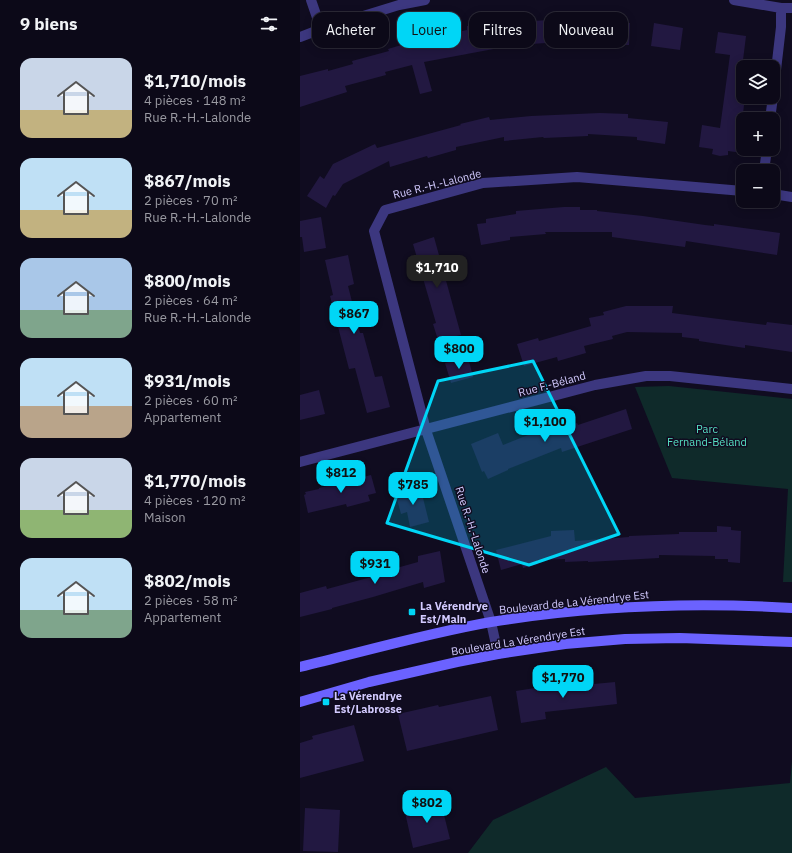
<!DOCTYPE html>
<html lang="fr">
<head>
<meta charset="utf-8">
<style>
  body { margin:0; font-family:"IBM Plex Sans",sans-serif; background:#151221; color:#f1f3f6; height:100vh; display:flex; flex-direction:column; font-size:15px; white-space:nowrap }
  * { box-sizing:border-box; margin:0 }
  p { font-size:13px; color:#9a9aa2 }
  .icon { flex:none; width:22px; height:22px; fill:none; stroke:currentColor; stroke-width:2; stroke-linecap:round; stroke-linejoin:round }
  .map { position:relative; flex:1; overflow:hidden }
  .panel { display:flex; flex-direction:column; background:#0c0918; width:300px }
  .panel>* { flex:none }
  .banner { position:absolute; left:12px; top:12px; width:380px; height:36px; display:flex; gap:8px }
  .buttons { position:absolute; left:436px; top:60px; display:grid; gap:8px }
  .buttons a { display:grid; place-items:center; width:44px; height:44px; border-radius:8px; background:#0c0918; box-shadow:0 2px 10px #0003,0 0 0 1px #2c2a37; font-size:20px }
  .price { position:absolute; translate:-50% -34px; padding:0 9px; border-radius:8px; background:#00d6f6; color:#111; font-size:13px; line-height:26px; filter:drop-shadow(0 1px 2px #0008) }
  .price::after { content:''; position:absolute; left:50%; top:24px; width:12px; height:9px; margin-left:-6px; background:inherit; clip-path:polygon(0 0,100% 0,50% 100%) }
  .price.current { background:#222; color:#fff }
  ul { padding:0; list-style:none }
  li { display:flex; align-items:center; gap:12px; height:100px; padding:0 20px }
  li span { display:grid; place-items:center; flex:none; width:112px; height:80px; border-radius:12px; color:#555 }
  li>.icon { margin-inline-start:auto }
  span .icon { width:48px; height:48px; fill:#fffc; stroke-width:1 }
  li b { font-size:17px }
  h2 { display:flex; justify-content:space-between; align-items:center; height:48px; padding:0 20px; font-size:17px }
  .tag { padding:0 14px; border-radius:12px; background:#0c0918; box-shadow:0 2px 10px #0003,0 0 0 1px #2c2a37; font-size:14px; line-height:36px }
  .tag.current { background:#00d6f6; color:#111 }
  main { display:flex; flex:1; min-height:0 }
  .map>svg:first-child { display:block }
  .green { fill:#0f2a2a }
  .building { fill:#221841 }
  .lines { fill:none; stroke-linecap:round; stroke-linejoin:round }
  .street { stroke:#3c377f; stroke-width:10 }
  .secondary { stroke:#6b62ff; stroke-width:10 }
  .marked { fill:#00d6f6; fill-opacity:0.2; stroke:#00d6f6; stroke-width:3; stroke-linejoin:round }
  .poi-dot { fill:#00d6f6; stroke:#100c20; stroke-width:1.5 }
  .labels { text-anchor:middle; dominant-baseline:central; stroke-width:3; stroke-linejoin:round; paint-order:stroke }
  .street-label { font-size:11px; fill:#d3cbff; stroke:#100c20 }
  .park-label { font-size:11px; fill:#56e0c2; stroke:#100c20 }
  .poi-label { font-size:11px; font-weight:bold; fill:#d3cbff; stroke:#100c20; text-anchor:start }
</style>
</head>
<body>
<main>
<section class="panel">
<h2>9 biens<svg class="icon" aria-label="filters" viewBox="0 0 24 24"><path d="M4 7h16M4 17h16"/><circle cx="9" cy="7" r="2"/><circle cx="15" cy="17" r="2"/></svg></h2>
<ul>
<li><span style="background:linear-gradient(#c9d6e8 65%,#c2b280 0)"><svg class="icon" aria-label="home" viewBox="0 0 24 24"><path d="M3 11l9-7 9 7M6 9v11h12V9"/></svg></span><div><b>$1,710/mois</b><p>4 pièces · 148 m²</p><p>Rue R.-H.-Lalonde</p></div></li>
<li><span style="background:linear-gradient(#bfe0f5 65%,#c2b280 0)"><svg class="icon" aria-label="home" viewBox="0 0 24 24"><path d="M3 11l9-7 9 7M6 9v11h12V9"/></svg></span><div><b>$867/mois</b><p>2 pièces · 70 m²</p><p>Rue R.-H.-Lalonde</p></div></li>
<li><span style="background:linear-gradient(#a9c7e8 65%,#7fa58c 0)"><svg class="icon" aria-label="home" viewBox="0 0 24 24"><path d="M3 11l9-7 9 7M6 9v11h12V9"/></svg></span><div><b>$800/mois</b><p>2 pièces · 64 m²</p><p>Rue R.-H.-Lalonde</p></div></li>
<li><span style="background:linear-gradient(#bfe0f5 60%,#b9a48a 0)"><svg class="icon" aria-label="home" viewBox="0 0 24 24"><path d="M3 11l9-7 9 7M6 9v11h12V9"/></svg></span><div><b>$931/mois</b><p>2 pièces · 60 m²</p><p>Appartement</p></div></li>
<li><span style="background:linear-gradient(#c9d6e8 65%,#8fb573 0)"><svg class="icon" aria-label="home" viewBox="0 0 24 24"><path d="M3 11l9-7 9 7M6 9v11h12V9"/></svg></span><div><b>$1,770/mois</b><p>4 pièces · 120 m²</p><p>Maison</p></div></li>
<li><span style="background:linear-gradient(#bfe0f5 65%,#7fa58c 0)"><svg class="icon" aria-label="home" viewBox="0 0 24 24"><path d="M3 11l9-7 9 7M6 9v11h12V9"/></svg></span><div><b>$802/mois</b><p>2 pièces · 58 m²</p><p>Appartement</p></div></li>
</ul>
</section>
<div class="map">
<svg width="492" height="853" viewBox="0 0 492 853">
  <rect width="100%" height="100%" fill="#100c20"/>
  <!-- green -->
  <path class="green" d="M 369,386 L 492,399 L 492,582 L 483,582 L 488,489 L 372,478 L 335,387 Z
    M 492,761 L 492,853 L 168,853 L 193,820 L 306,767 L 335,798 L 490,783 Z"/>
  <!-- building -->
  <path class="building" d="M 249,20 L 249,22 L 330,23 L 329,45 L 261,45 L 261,42 L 199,46 L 199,48 L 124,62 L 132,91 L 120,94 L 112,65 L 85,72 L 86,75 L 45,86 L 47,92 L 0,107 L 0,76 L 28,69 L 28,71 L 53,64 L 52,61 L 89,51 L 88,49 L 118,40 L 167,30 L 167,26 L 181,24 Z
    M 354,23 L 383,28 L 380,50 L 351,46 Z
    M 418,32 L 446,36 L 443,60 L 443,97 L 445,97 L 441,130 L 443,130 L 443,153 L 428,151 L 428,155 L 420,156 L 412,154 L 413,149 L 399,147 L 402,125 L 420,128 L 430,55 L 415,53 Z
    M 300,113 L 328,114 L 328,118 L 368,122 L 365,144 L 337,140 L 337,137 L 288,134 L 288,136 L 244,138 L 243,137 L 204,141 L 204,137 L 156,147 L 156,150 L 128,158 L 127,156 L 90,167 L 89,161 L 43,184 L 35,196 L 33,195 L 26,208 L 7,196 L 20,176 L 24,179 L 33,164 L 75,144 L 77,148 L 161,125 L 160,124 L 189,117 L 190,120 L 231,116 Z
    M 264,207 L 280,207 L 280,210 L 297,210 L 297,211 L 343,216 L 405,225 L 414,226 L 414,224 L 480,233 L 477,255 L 386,241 L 385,247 L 312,237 L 312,232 L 245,232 L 246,234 L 210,237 L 210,240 L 181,245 L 177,224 L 186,223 L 186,219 L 216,214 L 216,211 Z
    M 21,217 L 26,248 L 4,252 L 2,237 L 0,237 L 0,221 Z
    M 134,237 L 161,335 L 138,340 L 133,324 L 136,323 L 113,244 Z
    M 48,255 L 54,284 L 48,286 L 60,333 L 63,333 L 75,377 L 82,376 L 90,407 L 67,413 L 55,368 L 49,369 L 30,296 L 33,295 L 25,260 Z
    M 326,306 L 373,306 L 372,313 L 466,325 L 467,322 L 492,325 L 492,352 L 445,345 L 445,348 L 399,341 L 399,339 L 382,337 L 382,333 L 327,332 L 312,336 L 313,339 L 284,346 L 286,353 L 258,361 L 257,357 L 224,366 L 217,344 L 238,338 L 239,341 L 291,326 L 289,318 L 304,315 L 303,312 Z
    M 168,357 L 173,377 L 151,383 L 145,363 Z
    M 19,390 L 25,414 L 0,420 L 0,395 Z
    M 326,409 L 332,429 L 262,452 L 261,448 L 208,469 L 208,470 L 188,479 L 184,471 L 182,472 L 171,444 L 198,433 L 203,445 L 238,431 L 240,435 L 277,423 L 278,425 Z
    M 71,475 L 76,493 L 68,495 L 70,501 L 47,507 L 46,504 L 8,513 L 4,495 L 6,494 L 5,492 L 19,489 L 19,488 Z
    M 120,486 L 129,522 L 110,527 L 107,512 L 101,514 L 95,492 Z
    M 417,526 L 431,527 L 431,530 L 441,531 L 440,563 L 428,562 L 428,559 L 415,559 L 415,556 L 359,555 L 359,558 L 288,562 L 288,561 L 265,562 L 265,559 L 237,560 L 238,564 L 223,568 L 222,564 L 201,570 L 196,550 L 251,536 L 251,531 L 274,530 L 275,541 L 329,537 L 329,536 L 379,534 L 379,532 L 417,532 Z
    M 140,551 L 145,582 L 124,588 L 123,582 L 73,597 L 32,608 L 32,609 L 0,617 L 0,593 L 26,586 L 27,589 L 75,576 L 75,574 L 118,562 L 118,556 Z
    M 315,682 L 317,704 L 245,712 L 246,719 L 221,723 L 216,691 L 241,687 L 241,689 Z
    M 191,696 L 198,730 L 107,751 L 98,714 L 138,705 L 139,707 Z
    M 54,725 L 64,761 L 0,778 L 0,743 L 13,739 L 12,736 Z
    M 140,799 L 150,839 L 113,848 L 104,808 Z
    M 5,808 L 40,810 L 38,852 L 3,851 Z"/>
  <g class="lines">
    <!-- street -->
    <path class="street" d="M 11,0 L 21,29
      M 434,0 L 481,8 L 492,8
      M 0,37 L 21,29 L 99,5 L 125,0
      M 473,96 L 481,27 L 481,8
      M 470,119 L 473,97
      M 464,171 L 467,149
      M 473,194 L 492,197
      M 0,462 L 295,385 L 346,376 L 370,376 L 492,389
      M 198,654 L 191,622 L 126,430 L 74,231 L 85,210 L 183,183 L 277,177 L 443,191"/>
    <!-- secondary -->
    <path class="secondary" d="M 0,667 C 62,652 128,633 191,622 C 290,606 392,602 492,608
      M 0,702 L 69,682 L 157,662 L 198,654 L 265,644 L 325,639 L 380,638 L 492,642"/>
  </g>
  <!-- marked area -->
  <path class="marked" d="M 233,361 L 319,534 L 229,565 L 87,523 L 138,381 Z"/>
  <!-- markers -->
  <g class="poi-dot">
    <rect x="108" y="608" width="8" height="8" rx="2"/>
    <rect x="22" y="698" width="8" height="8" rx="2"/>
  </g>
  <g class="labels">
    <!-- street labels -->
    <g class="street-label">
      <text transform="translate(137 184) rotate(-14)">Rue R.-H.-Lalonde</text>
      <text transform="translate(252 384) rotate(-15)">Rue F.-Béland</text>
      <text transform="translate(173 530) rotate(72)">Rue R.-H.-Lalonde</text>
      <text transform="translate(274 602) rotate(-6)">Boulevard de La Vérendrye Est</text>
      <text transform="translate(218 641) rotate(-9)">Boulevard La Vérendrye Est</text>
    </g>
    <!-- park labels -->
    <g class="park-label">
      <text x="407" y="429">Parc<tspan x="407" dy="13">Fernand-Béland</tspan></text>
    </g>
    <!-- poi labels -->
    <g class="poi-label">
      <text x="120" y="606">La Vérendrye<tspan x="120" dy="13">Est/Main</tspan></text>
      <text x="34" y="696">La Vérendrye<tspan x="34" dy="13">Est/Labrosse</tspan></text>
    </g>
  </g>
</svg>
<div class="buttons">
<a><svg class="icon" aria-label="layers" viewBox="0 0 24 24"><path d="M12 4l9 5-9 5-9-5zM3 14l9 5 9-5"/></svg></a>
<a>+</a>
<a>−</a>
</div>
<b class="price current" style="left:137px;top:289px">$1,710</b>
<b class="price" style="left:54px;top:335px">$867</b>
<b class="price" style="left:159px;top:370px">$800</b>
<b class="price" style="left:245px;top:443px">$1,100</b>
<b class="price" style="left:41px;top:494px">$812</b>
<b class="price" style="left:113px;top:506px">$785</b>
<b class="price" style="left:75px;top:585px">$931</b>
<b class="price" style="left:263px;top:699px">$1,770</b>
<b class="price" style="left:127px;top:824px">$802</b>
<div class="banner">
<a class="tag">Acheter</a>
<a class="tag current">Louer</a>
<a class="tag">Filtres</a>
<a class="tag">Nouveau</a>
</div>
</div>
</main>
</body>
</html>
